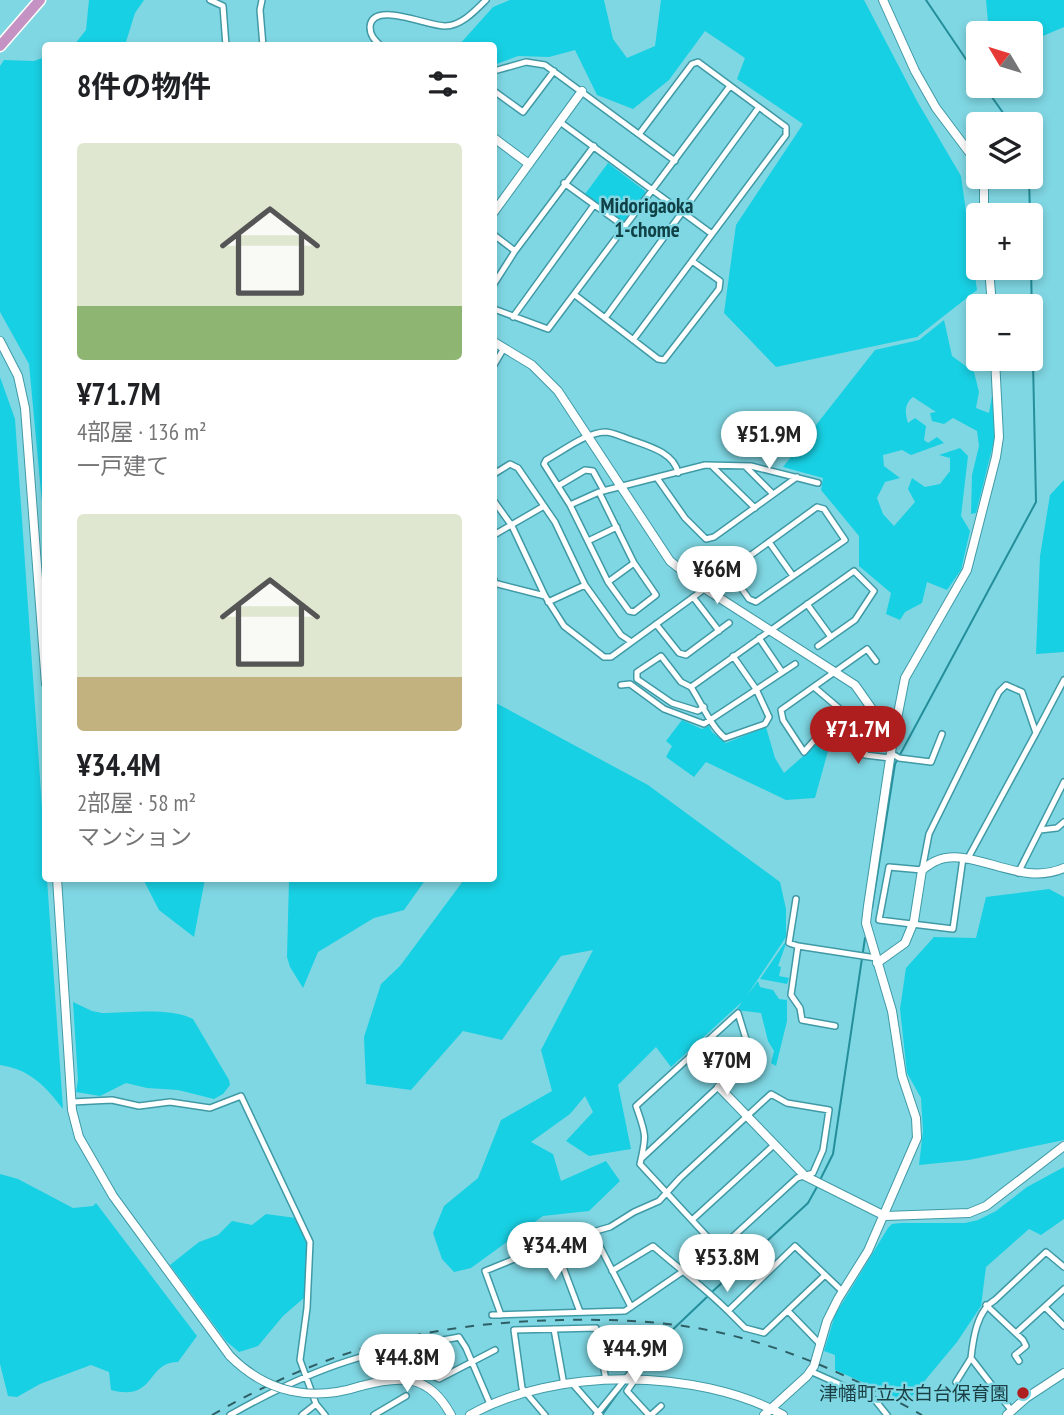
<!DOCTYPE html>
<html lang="ja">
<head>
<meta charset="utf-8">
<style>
  body { margin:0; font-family:"PT Sans Narrow","Noto Sans JP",sans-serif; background:#f2f2f2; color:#202124; height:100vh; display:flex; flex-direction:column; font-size:26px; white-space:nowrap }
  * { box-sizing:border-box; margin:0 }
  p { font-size:23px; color:#757577 }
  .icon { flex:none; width:38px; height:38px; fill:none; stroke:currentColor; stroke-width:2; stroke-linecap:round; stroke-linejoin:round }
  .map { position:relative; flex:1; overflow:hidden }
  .details { position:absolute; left:42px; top:42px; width:455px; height:840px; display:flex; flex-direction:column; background:#fff; border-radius:7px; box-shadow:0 4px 10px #0003 }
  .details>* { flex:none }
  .needle { width:46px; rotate:308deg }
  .buttons { position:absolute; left:966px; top:21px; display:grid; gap:14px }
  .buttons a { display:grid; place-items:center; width:77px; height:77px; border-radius:7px; background:#fff; box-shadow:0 4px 10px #0003; font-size:35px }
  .price { position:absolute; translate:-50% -60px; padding:0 16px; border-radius:24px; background:#fff; color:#222; font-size:23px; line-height:46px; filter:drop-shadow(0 2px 4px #0008) }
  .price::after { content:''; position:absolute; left:50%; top:42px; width:21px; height:16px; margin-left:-10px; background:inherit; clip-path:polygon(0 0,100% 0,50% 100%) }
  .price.current { background:#af1e1e; color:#fff }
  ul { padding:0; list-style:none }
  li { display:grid; align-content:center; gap:14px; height:371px; padding:0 35px }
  li span { display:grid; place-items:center; height:217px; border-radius:7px; color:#555 }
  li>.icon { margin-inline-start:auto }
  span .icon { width:126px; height:126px; fill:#fffc; stroke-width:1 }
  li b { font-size:30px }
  h2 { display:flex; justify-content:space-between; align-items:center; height:84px; padding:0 35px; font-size:30px }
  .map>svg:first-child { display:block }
  .green { fill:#18d0e3 }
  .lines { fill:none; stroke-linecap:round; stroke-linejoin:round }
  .stream { stroke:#248f9b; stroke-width:2 }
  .street-casing { stroke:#409aa6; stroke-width:8 }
  .secondary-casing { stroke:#409aa6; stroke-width:10 }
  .highway-casing { stroke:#fff; stroke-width:13 }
  .street { stroke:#fff; stroke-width:5 }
  .secondary { stroke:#fff; stroke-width:8 }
  .highway { stroke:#c592c4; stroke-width:10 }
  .rail { stroke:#2f5f66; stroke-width:2; stroke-dasharray:9 9; stroke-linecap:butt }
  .secondary-bridge-casing { stroke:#409aa6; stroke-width:10; stroke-linecap:butt }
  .secondary-bridge { stroke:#fff; stroke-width:8 }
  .poi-dot { fill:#af1e1e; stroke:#7fd7e3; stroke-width:2.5 }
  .labels { text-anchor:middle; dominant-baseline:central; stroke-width:5; stroke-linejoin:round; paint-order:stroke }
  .poi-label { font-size:19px; fill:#1a3f44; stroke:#7fd7e3; text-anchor:end }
  .neighbourhood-label { font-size:21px; font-weight:bold; fill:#0f4147; stroke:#7fd7e3 }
</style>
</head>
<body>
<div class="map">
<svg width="1064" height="1415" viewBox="0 0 1064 1415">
  <rect width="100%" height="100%" fill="#7fd7e3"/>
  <!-- green -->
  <path class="green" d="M 89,0 L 144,0 L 135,13 L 125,45 L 74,45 L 86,30 Z
    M 510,0 L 604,0 L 613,39 L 627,58 L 655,46 L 661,0 L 864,0 L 917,101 L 961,176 L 977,290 L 917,337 L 776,367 L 724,313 L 736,225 L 803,124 L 737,79 L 745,58 L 705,31 L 669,80 L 633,109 L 597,95 L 575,50 L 549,57 L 518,56 L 494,65 L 494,46 L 459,45 L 493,7 Z
    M 986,0 L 1064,0 L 1064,27 L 1031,41 L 1031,33 L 989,33 Z
    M 45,57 L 46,345 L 44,349 L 46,356 L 45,535 L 29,364 L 0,312 L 0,66 L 4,60 L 34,61 Z
    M 608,163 L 645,191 L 645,194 L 626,221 L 622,222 L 585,194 Z
    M 944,320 L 952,356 L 974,372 L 979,392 L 976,408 L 989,413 L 993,390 L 995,437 L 976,513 L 971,514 L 972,475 L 979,446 L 977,431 L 953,418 L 944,424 L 932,421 L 930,413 L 936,412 L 913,397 C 904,404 905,413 908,423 L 915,418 L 926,426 L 924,440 L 928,443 L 937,437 L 944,443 L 911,455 L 902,450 L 883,455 L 884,466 L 900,478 L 885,482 L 877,498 L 883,514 L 894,526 L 915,502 L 908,489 L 912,478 L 925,487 L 940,484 L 950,471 L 950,458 L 939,455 L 960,448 L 968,456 L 961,516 L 970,531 L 961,570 L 947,590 L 927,582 L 922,603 L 905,612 L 900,620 L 886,614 L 891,593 L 859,566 L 859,536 L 821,490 L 823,478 L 783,467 L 875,350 L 919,340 Z
    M 0,377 L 15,419 L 63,1109 C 46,1087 30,1069 0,1065 Z
    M 1064,480 L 1064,652 L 1036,654 L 1040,556 L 1050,495 Z
    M 494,702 L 648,785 L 780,882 L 786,909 L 786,937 L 744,1000 L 671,1067 L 656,1047 L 618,1085 L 631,1149 L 589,1156 L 566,1141 L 593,1112 L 585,1096 L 570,1114 L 531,1142 L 553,1154 L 561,1181 L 606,1161 L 620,1181 L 589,1211 L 543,1216 L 471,1268 L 454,1272 L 442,1259 L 433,1233 L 444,1206 L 478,1178 L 501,1120 L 552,1091 L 541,1050 L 593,950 L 561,956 L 502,1040 L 463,1031 L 411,1090 L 366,1084 L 364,1037 L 381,984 L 400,966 L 463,881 L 460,879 L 494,878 Z
    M 682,720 L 702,729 L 709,726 L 712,732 L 726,743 L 766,727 L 775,758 L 784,773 L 827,735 L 844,732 L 840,748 L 834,747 L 828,751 L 815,798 L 786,800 L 706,762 L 694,777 L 666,757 L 672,746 L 666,741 Z
    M 143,879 L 205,879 L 194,937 L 159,910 Z
    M 289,879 L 289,878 L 426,879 L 404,910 L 374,918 L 318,952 L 303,988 L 290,967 L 287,957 Z
    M 1049,889 L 1064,897 L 1064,1140 L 969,1160 L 919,1165 L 923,1131 L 921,1098 L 907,1073 L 900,1009 L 906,968 L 934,937 L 976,938 L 986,897 Z
    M 788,938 L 778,966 L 781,967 L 779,976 L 789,978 L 787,984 L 760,979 Z
    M 758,981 L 760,987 L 773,990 L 779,999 L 787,1000 L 787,1021 L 776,1066 L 771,1063 L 774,1051 L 768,1041 L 761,1013 L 736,1010 Z
    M 73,1002 L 92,1011 L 102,1013 C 128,1013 170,1007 193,1019 L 229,1080 L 230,1085 L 223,1094 L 214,1099 L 178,1090 L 147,1088 L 126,1083 L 100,1096 L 76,1092 L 78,1080 Z
    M 1064,1167 L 1064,1219 L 1041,1235 L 1029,1229 L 986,1267 L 981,1306 L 957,1342 L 907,1402 L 835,1370 L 835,1355 L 824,1351 L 835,1315 L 888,1228 L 892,1224 L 901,1223 L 965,1223 L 978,1220 L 996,1211 L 1027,1187 Z
    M 0,1174 L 18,1179 L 73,1208 L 93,1206 L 96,1203 L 197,1336 L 178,1362 C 146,1362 156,1402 111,1390 L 109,1372 L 91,1365 L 40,1384 L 17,1397 L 8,1396 L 0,1364 Z
    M 266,1214 L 296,1218 L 308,1243 L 305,1297 L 283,1316 L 258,1346 L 239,1352 L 226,1341 L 170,1265 L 199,1242 L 218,1235 L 232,1221 L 252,1225 Z"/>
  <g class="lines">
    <!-- stream -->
    <path class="stream" d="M 926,0 L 978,77
      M 984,86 L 1011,124
      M 1029,177 L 1030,215
      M 872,908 L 895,764 L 1036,502 L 1031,268
      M 820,1180 L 833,1154 L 865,938
      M 712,1292 L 808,1203 L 818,1185
      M 666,1336 L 708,1296
      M 645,1359 L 662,1340
      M 602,1415 L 626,1382"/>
    <defs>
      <path id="street" d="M 210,0 L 223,6 L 226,46
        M 262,0 L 260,10 L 263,46
        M 381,46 C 375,40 370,36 370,27 C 372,0 427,26 445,26 C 461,26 475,11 486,0
        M 494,71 L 526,62 L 545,65 L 675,161
        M 494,91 L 523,112 L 554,71
        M 560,122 L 712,234
        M 564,183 L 625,227
        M 494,235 L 515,251
        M 494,284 L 515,251 L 594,146
        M 575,295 L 658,359 L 664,360 L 719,289 L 720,281 L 692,261
        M 494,309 L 548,329 L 730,86
        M 513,317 L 594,205
        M 605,318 L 759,107
        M 633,340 L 786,135 L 786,127 L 698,62 L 692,64 L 640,133
        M 494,365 L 504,348
        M 712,466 L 755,508
        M 746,467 L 773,494
        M 494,474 L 510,464 L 518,468 L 555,522 L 585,585 L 621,635 L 630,641
        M 657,478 L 685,518 L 706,539 L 714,537 L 797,477
        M 558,486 L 585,470 L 593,471 L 604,491
        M 599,492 L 634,563 L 656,595 L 634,612 L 629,611 L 608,582 L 570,505 L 544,464 L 546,460 C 563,451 585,433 605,432 C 611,432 620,436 626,438 C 644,445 674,451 678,473
        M 494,501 L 512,526 L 545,596
        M 570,505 L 599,492 L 705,465 L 751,466 L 818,483
        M 494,535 L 544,506
        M 588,541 L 617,527
        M 769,542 L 793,576
        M 494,580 L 494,583 L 545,596 L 564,626 L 604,657 L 611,657 L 817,507 L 824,509 L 845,540 L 756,602 L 749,599 L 729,571
        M 608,582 L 634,563
        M 693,597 L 719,631
        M 548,602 L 585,585
        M 807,604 L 831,637
        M 656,624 L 679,653 L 686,655 L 729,623
        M 759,638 L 782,672
        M 621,685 L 630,684 L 664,709 L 704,724 L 795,664
        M 691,687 C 702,704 710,725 725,738 L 765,724 L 769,717 L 756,689 L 733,656
        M 814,687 L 841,710 L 804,752 L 783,720 L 781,710 L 867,649 L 876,661
        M 704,707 L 698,711 L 672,703 L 637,679 L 637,672 L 661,656 L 681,682 L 691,687 L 854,571 L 874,591 L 855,620 L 818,646
        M 1036,733 L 1064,680
        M 867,739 L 865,755 L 890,758
        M 891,753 L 899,758 L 931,762 L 942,734
        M 1040,830 L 1057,828 L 1064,822
        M 963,858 L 953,929 L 879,920 L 889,867 L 922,870 L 929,834 L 999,692 L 1006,685 L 1022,692 L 1036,733 L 967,860
        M 1018,873 L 1064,782
        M 796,899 L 789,943 L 798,946 L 791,995 L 800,1008 L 802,1020 L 835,1026
        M 798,946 L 876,958
        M 72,1102 L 112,1100 L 139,1106 L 170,1102 L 210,1108 L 241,1096 L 310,1242 L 307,1308 L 300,1360 L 316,1404 L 325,1415
        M 692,1220 L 775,1144
        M 593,1233 L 631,1307
        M 554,1243 L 580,1312
        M 612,1271 L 653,1246 C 678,1268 704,1287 728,1311
        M 825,1275 L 764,1333 L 745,1328 L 728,1311 L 795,1246 L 842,1291
        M 986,1305 L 1023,1340 L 1026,1346 L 1015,1355 L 1019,1361
        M 1045,1307 L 1064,1326
        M 788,1311 L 820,1344
        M 492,1315 L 625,1311 L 682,1272
        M 501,1315 L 485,1271 L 554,1243 L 610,1227 L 634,1212 L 659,1201 L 680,1178 L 771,1094 L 787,1103 L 829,1110 L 823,1150 L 813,1173 L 797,1178 L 725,1244 L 714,1244 L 640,1164 C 647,1134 646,1135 636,1106 L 738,1013 L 749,1049 L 746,1061 L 642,1158
        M 554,1329 L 564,1385
        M 1016,1333 L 1064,1289
        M 599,1346 L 651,1347
        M 387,1350 L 396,1366 L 418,1369 L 439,1379 L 495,1350
        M 810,1371 L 875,1400 L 887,1415
        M 634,1381 L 627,1391 L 649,1415
        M 956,1382 L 971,1358
        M 572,1383 L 600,1415
        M 1011,1410 L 971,1358 C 973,1339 977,1310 995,1300 L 1046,1252 L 1064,1267
        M 230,1415 C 267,1394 307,1374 348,1361 C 384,1349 422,1344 459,1337 L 466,1348 L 490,1404
        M 302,1415 L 316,1404
        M 374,1415 L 406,1396
        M 545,1415 L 522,1388 L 514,1330 L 596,1328 L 606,1380
        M 596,1415 L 658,1339 L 661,1337 L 670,1338
        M 651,1415 L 661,1406"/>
      <path id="secondary" d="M 883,0 L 915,71 L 936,108 L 978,164
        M 494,138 L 529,164
        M 494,212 L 582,91
        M 984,215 L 984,177
        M 989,268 L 992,306
        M 0,341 L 18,376 L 25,408 L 46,684
        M 494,342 L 532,365 L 558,391 L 670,561 L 704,588 L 855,685 L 893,739
        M 57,878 L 72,1110 L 79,1137 L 113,1196 L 230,1356
        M 877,963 L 905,943 L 914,921 L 922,870 C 926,867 931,863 936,861 C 972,845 1019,888 1064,868
        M 719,1087 L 805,1176 L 885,1216 L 969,1213 L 986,1206 L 1064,1146
        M 361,1386 C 401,1375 429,1374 451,1415
        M 470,1415 C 555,1367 697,1368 783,1415
        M 764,1415 L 807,1376 L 814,1366 L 827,1321 L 838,1299 L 868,1251 L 917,1138 L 916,1118 L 902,1076 L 892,1011 L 866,923 L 868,906 L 893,739 L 905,678 L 967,570 L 996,457 L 999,437 L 995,359
        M 1007,1415 L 1026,1398 L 1064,1373"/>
      <path id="highway" d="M 0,46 L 40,0"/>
    </defs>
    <!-- street casing -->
    <use href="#street" class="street-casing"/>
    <!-- secondary casing -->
    <use href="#secondary" class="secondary-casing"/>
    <!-- highway casing -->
    <use href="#highway" class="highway-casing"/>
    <!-- street -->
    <use href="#street" class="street"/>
    <!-- secondary -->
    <use href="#secondary" class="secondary"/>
    <!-- highway -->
    <use href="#highway" class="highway"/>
    <!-- rail -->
    <path class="rail" d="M 212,1415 C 329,1348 428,1323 562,1320 C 618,1319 671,1321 726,1334 C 794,1350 861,1381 922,1415"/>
    <defs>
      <path id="secondary-bridge" d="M 230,1356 C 267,1393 312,1402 361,1386"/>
    </defs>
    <!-- secondary-bridge casing -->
    <use href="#secondary-bridge" class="secondary-bridge-casing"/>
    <!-- secondary-bridge -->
    <use href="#secondary-bridge" class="secondary-bridge"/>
  </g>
  <!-- markers -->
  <circle class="poi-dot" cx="1023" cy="1393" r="7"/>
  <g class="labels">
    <!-- poi labels -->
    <g class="poi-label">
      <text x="1009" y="1393">津幡町立太白台保育園</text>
    </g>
    <!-- neighbourhood labels -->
    <g class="neighbourhood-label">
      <text x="647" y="205">Midorigaoka<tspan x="647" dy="24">1-chome</tspan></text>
    </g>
  </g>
</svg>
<div class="buttons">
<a><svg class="needle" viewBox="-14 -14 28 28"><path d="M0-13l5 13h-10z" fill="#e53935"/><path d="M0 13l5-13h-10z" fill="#757577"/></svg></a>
<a><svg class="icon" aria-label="layers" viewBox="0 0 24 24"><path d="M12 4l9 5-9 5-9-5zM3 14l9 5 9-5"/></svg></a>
<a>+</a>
<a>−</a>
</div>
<b class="price" style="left:769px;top:471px">¥51.9M</b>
<b class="price" style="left:717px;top:606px">¥66M</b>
<b class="price current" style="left:858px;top:766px">¥71.7M</b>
<b class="price" style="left:727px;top:1097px">¥70M</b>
<b class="price" style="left:555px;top:1282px">¥34.4M</b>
<b class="price" style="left:727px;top:1294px">¥53.8M</b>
<b class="price" style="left:635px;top:1385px">¥44.9M</b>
<b class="price" style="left:407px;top:1394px">¥44.8M</b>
<section class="details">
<h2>8件の物件<svg class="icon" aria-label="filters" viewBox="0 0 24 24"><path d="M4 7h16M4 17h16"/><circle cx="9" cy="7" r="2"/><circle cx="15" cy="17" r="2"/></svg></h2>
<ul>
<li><span style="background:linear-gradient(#dfe7d0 75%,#8fb573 0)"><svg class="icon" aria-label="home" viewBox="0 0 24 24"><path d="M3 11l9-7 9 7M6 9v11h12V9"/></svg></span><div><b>¥71.7M</b><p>4部屋 · 136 m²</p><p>一戸建て</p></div></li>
<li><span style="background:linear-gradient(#dfe7d0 75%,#c2b280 0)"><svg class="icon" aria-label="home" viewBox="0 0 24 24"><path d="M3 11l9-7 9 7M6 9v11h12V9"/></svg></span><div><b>¥34.4M</b><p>2部屋 · 58 m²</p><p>マンション</p></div></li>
</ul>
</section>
</div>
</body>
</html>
